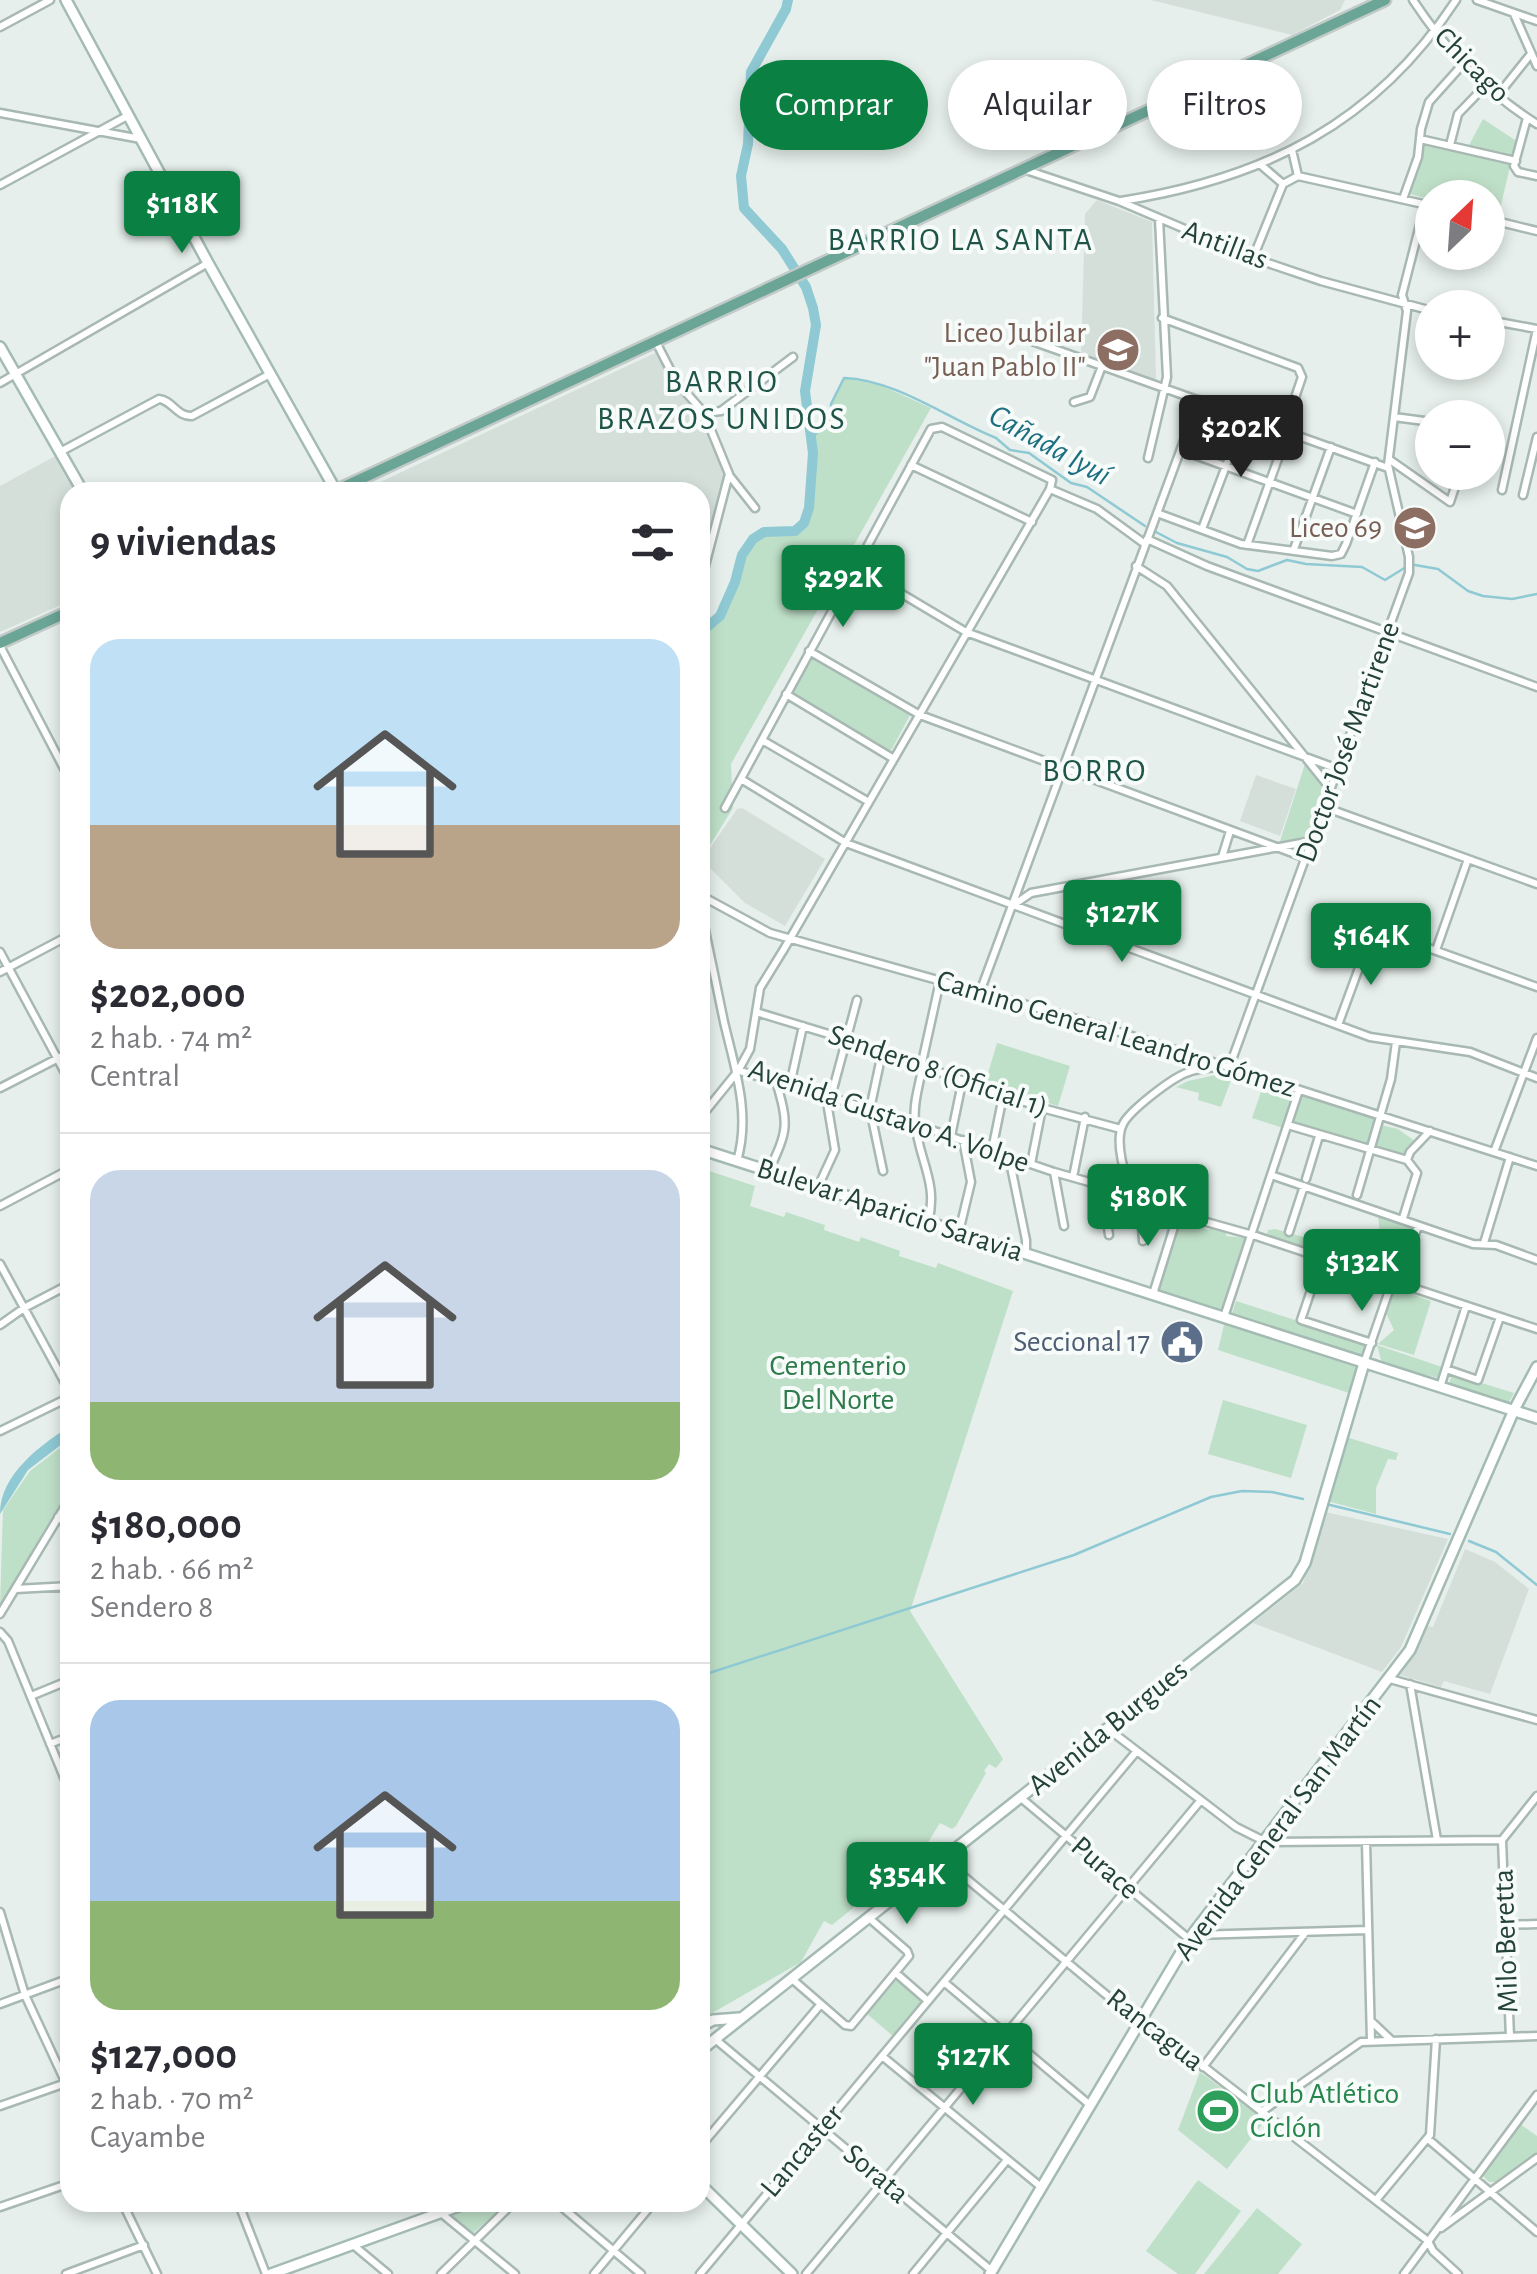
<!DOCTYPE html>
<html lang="es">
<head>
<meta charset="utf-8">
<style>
  body { margin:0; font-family:"Alegreya Sans",sans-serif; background:#f7f7f7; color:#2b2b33; height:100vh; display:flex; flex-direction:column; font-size:38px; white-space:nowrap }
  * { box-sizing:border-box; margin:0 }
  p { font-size:32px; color:#7c7c81 }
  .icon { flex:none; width:55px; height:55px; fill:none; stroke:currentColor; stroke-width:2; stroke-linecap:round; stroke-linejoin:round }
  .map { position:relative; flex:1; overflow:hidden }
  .details { position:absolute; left:60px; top:482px; width:650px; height:1730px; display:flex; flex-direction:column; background:#fff; border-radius:30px; box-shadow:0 5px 15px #0003 }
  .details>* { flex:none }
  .hud { position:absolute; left:740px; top:60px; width:645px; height:90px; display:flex; gap:20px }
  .needle { width:65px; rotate:25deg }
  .tools { position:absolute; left:1415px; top:180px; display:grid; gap:20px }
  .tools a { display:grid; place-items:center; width:90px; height:90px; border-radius:50%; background:#fff; box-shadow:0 5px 15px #0003; font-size:50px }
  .price { position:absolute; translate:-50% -85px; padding:0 22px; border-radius:10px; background:#0b8043; color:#fff; font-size:32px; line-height:65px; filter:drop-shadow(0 2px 5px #0008) }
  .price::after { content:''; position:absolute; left:50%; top:60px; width:30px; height:22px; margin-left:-15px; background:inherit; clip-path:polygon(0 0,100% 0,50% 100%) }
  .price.selected { background:#222; color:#fff }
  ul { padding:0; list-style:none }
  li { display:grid; align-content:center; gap:20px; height:530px; padding:0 30px }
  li+li { border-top:2px solid #e1e1e2 }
  li span { display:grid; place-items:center; height:310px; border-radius:30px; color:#555 }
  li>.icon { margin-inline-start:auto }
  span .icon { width:180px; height:180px; fill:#fffc; stroke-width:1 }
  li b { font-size:42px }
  h2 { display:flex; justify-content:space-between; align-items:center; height:120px; padding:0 30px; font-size:42px }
  .tag { padding:0 35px; border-radius:45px; background:#fff; box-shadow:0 5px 15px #0003; font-size:35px; line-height:90px }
  .tag.selected { background:#0b8043; color:#fff }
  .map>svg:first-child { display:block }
  .built { fill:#d4dfda }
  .green { fill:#bfe0c8 }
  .water { fill:#8ec9d4 }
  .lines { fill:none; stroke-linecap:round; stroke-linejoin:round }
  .stream { stroke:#8ec9d4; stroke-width:2.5 }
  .river { stroke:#8ec9d4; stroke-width:10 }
  .street-casing { stroke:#a8b8b2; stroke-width:11 }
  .secondary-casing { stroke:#a4bbb3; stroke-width:14 }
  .primary-casing { stroke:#c2cac8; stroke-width:15 }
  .street { stroke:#fff; stroke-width:6 }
  .secondary { stroke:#fff; stroke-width:9 }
  .primary { stroke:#6aa596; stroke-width:10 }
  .labels { text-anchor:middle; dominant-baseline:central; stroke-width:8; stroke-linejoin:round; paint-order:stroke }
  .street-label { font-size:30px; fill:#24423a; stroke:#f7fbf9 }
  .education-label { font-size:30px; fill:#785e54; stroke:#f7fbf9; text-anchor:end }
  .service-label { font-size:30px; fill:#4e5e75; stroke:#f7fbf9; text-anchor:end }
  .park-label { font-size:30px; fill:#2d7a4b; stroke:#f7fbf9 }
  .leisure-label { font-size:30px; fill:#27864d; stroke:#f7fbf9; text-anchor:start }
  .neighbourhood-label { font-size:32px; letter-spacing:2.5px; fill:#1f5548; stroke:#f7fbf9 }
  .water-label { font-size:32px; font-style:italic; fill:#1c6f80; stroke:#f7fbf9 }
</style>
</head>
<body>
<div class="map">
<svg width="1537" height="2274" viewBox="0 0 1537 2274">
  <rect width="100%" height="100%" fill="#e6efeb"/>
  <!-- built -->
  <path class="built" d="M 1151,0 L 1345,0 L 1340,10 L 1292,35 Z
    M 1097,200 L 1152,222 L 1156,379 L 1151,381 L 1081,356 L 1085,214 Z
    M 655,353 L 704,420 L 727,475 L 700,571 L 700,492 L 359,492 Z
    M 59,454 L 80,492 L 70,492 L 70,601 L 0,632 L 0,486 Z
    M 1256,775 L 1296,789 L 1280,836 L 1240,821 Z
    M 742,808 L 825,859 L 785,926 L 745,903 L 702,860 L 737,809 Z
    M 1325,1512 L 1448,1539 L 1401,1647 L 1382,1672 L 1253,1623 L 1303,1583 Z
    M 1465,1549 L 1495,1562 L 1529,1589 L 1490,1694 L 1444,1681 L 1441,1687 L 1400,1675 L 1426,1626 L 1433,1627 Z"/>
  <!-- green -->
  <path class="green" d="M 1483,119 L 1518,142 L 1513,156 L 1468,147 Z
    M 1424,143 L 1511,162 L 1499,214 L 1488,213 L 1488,198 L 1432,198 L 1432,200 L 1410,194 Z
    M 844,378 L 880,385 L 931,408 L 731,764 L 733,808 L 700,861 L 700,633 C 718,620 728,603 735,582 C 740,567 741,550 753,539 C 767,526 789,536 804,523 L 814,467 L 811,439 L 831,417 L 831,404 Z
    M 809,656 L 910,715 L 892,749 L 889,751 L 789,694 Z
    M 1306,761 L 1326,788 L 1309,836 L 1279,844 Z
    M 997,1043 L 1070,1066 L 1058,1106 L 985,1083 Z
    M 1225,1073 L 1233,1075 L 1221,1107 L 1198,1100 L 1199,1093 L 1176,1087 L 1188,1081 Z
    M 1264,1083 L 1294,1093 L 1283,1128 L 1252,1118 Z
    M 1301,1095 L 1376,1119 L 1368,1146 L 1291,1123 Z
    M 1381,1125 L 1398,1129 L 1415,1141 L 1402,1156 L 1376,1146 Z
    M 700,1168 L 755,1186 L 750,1206 L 784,1217 L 786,1212 L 825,1225 L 824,1230 L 859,1242 L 861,1237 L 900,1251 L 899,1256 L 936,1268 L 938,1263 L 1013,1291 L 910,1611 L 1003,1759 L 996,1768 L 989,1764 L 984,1771 L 986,1773 L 956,1826 L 952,1829 L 940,1823 L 919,1857 L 906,1850 L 885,1885 L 871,1877 L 853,1908 L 832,1925 L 824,1921 L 801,1962 L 700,2020 Z
    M 1378,1215 L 1413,1227 L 1397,1277 L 1339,1258 L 1340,1255 L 1361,1262 L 1366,1249 L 1374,1250 L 1380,1234 Z
    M 1190,1220 L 1190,1224 L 1209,1230 L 1211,1226 L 1227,1232 L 1226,1236 L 1245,1238 L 1222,1313 L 1160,1292 L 1159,1286 L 1179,1224 Z
    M 1275,1229 L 1338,1247 L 1335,1257 L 1267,1234 L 1268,1230 Z
    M 1395,1288 L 1431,1301 L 1414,1355 L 1378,1344 L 1394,1330 L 1386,1313 Z
    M 1236,1301 L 1367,1343 L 1362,1358 L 1231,1316 Z
    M 1225,1321 L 1356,1367 L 1349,1393 L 1218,1350 Z
    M 1377,1345 L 1442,1367 L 1439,1378 L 1388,1366 L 1381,1360 Z
    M 1452,1374 L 1514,1393 L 1508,1404 L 1449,1384 Z
    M 1223,1400 L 1307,1425 L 1291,1478 L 1208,1454 Z
    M 1346,1437 L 1398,1453 L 1396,1460 L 1388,1459 L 1376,1488 L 1376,1514 L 1327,1501 Z
    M 70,1440 L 70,1492 L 0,1607 L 3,1510 L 30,1471 Z
    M 896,1977 L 924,2000 L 894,2037 L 866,2013 Z
    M 1200,2072 L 1265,2121 L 1227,2169 L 1178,2130 Z
    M 1520,2124 L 1537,2136 L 1537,2153 L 1498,2182 L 1489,2182 L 1484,2177 L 1484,2170 Z
    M 1198,2180 L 1241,2211 L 1195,2274 L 1178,2274 L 1146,2251 Z
    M 481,2203 L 507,2203 L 472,2234 L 451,2214 Z
    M 1257,2208 L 1302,2244 L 1278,2274 L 1204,2274 Z"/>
  <!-- water -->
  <path class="water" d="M 70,1426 L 70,1438 L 28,1470 L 0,1514 C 0,1475 39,1446 70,1426 Z"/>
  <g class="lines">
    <!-- stream -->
    <path class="stream" d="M 811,439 L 831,417 L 831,404 L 844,378 C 897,380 948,419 996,438 L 1010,450 L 1029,453 L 1071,483 L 1087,487 L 1145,526
      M 1154,531 L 1177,543 L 1227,557 L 1247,569 L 1258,571 L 1287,560 L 1306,564 L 1362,567 L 1385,580 L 1406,567
      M 1415,565 L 1438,569 L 1468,591 L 1483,596 L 1512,599 L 1537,594
      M 1326,1504 L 1450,1534
      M 1469,1541 L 1496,1552 L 1537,1585
      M 700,1676 L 1074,1555 L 1211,1497 L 1242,1491 L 1272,1492 L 1303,1499"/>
    <!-- river -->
    <path class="river" d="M 700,633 L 720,616 L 735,582 L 742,555 L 753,539 L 764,532 L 795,531 L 804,523 L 809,508 L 813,453 L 805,391 L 816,325 L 813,308 L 806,287 L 782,249 L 744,208 L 741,176 L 748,144 L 751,72 L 786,9 L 788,0"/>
    <defs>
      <path id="street" d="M 1413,0 C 1445,49 1488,93 1537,124
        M 1477,0 L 1537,21
        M 1514,14 L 1537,66
        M 0,27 L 50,0
        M 1498,95 L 1530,55
        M 0,113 L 141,139
        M 1527,118 L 1514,166 L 1518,172 L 1537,176
        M 1420,139 L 1516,161
        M 1450,145 L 1458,114 L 1486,85
        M 1292,150 L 1298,176
        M 1262,166 L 1283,184
        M 1023,169 L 1119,201 L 1253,258 L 1321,281 L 1432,311
        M 1298,176 L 1432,206
        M 0,185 L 129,115
        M 1403,199 L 1418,157 L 1421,129 L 1429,102 L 1463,64
        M 1121,201 C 1263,179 1375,124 1456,0
        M 1488,219 L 1537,231
        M 1253,258 L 1283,184 L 1298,176
        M 1162,318 L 1298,368 L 1302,377 L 1284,430
        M 1488,320 L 1537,329
        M 1032,341 L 1388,468
        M 656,342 L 676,381 L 704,413 L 729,474 L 700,585
        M 0,383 L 208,263
        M 1074,402 L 1090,397 L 1102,366
        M 704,413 L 721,411 L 793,357
        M 1394,417 L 1432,422
        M 1488,429 L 1490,429
        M 1181,450 L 1357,514
        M 60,452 L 159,399 C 172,400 177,417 192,416 L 270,374
        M 1148,458 L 1167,377 L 1159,219
        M 1390,460 L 1450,502 L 1460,472
        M 911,465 L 1032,522
        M 729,475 L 755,508
        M 1050,489 L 1097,509 L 1145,544
        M 1502,490 L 1537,329
        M 1523,495 L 1537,437
        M 1157,513 L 1241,544 L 1332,556 L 1341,554 L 1346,544 L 1375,462
        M 1202,529 L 1245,416
        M 1147,539 L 1207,566 L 1537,687
        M 1247,545 L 1288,431
        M 1294,549 L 1331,447
        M 855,566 L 966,632 L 1338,769
        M 1136,566 L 1167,586 L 1330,788
        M 0,646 L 70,780
        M 809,651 L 920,715 L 1306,858
        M 786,694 L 894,759
        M 762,740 L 869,802
        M 741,779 L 846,843 L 1370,1037 L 1470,1052 L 1537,1078
        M 1324,807 L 1537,884
        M 1222,857 L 1230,831
        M 700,895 L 770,933 L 1091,1023 L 1537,1166
        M 1015,904 L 1031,893 L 1312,841
        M 700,906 C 708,945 716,984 724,1022 C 735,1069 751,1114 737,1161
        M 1436,950 L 1468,859
        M 0,952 L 70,1082
        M 0,972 L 70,935
        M 980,992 L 1199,400
        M 756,1012 L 845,1039 L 1042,1108 L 1121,1129
        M 1338,1025 L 1370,938 L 1378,930 L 1537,987
        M 882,1053 L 870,1109 L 883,1171
        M 921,1067 L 940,981
        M 1229,1068 L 1409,573 L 1409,557 L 1388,465 L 1407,311 L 1402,295 L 1425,205
        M 740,1071 L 870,1109 L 1054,1172 L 1135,1195 L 1168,1207 L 1178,1214 L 1256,1236 L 1537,1329
        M 921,1074 C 918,1090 913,1105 915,1121 C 918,1159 939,1183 928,1222
        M 790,1085 L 803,1026
        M 0,1088 L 70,1052
        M 700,1118 L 738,1071 L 750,1049 L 760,988 L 784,949 L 1050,489 L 1052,480 L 942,427 L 931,429 L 725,808
        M 1288,1125 L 1407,1160 L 1417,1173 L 1403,1218
        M 951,1136 L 962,1083
        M 992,1150 L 1003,1096
        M 1494,1152 L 1537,1038
        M 1009,1157 L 1026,1240 L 1026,1254
        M 1407,1160 L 1410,1152 L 1430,1131
        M 1031,1164 L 1042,1108
        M 769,1171 C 788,1129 789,1126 776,1081
        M 1054,1172 L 1064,1226
        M 1271,1175 L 1452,1237 L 1473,1244 L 1496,1245 L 1537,1260
        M 1073,1177 L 1085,1117
        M 1306,1179 L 1319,1136
        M 1102,1186 L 1109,1235
        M 818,1187 L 835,1150 L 828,1108 L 857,1000
        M 1134,1195 C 1125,1179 1114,1142 1123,1124 C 1130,1110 1171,1079 1186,1073 C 1196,1068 1206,1068 1217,1067
        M 1357,1195 L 1391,1079 L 1396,1042
        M 1140,1198 L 1143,1241
        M 0,1206 L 70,1169
        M 959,1232 L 971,1182 L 963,1140
        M 1289,1232 L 1304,1186
        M 1484,1243 L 1510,1157
        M 1322,1258 L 1301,1320 L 1372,1343
        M 0,1264 L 70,1392
        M 1398,1284 L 1418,1226
        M 1153,1294 L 1178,1214
        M 1224,1317 L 1299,1090
        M 0,1325 L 24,1308 L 70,1284
        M 1364,1363 L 1392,1282
        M 1446,1369 L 1478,1380 L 1500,1317
        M 1440,1387 L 1466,1306
        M 0,1431 L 70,1397
        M 58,1517 L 70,1525
        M 64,1587 L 70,1602
        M 16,1589 L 70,1586
        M 0,1614 L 70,1498
        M 0,1632 L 8,1641 L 70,1792
        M 1390,1679 L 1537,1720
        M 1410,1684 L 1437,1840
        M 31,1696 L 70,1680
        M 1107,1728 L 1236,1827 L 1266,1842 L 1502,1840
        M 50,1744 L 70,1736
        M 1021,1798 L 1189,1939
        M 1366,1842 L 1371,2041
        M 944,1860 L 1133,2017 L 1149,2024 L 1428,2241 L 1433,2251 L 1458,2274
        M 0,1912 L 25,1995 L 70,2092
        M 1506,1925 L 1537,1924
        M 1194,1935 L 1368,1930
        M 897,1974 L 928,2001
        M 792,1979 L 845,2025 L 851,2026 L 909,1956 L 907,1951 L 869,1918
        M 944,1982 L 1090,2105
        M 0,2004 L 70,1978
        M 1371,2021 L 1391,2040
        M 1510,2037 L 1502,1840 L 1537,1796
        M 715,2039 L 992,2271
        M 882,2056 L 1041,2187
        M 1203,2067 L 1305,1933
        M 0,2106 L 66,2083
        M 1261,2112 L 1361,2042 L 1537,2036
        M 1428,2139 L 1537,2232
        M 700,2147 L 821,2004
        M 1376,2200 L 1430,2135 L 1436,2039
        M 122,2202 L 157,2274
        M 238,2202 L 266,2274
        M 556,2202 L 641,2274
        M 0,2207 L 70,2183
        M 441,2213 L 515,2274
        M 1441,2228 L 1537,2158
        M 352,2244 L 388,2274
        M 66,2274 L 144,2245
        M 441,2274 L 510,2206
        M 594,2274 L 654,2202
        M 700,2274 L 1136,1752
        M 806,2274 L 1201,1800
        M 913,2274 L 1007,2160
        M 1404,2274 L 1537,2095"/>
      <path id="secondary" d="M 66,0 L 208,263 L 336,491
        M 0,347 L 83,492
        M 700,1149 L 1537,1418
        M 700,2027 L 713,2020 L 739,2018
        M 700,2051 L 1295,1580 L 1305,1563 L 1364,1363
        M 700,2184 L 792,2274
        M 271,2274 L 470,2202
        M 990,2274 L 1189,1939 L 1410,1650 L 1514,1410 L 1537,1367"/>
      <path id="primary" d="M 333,492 L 1385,0
        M 0,643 L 70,611"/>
    </defs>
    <!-- street casing -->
    <use href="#street" class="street-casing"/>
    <!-- secondary casing -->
    <use href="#secondary" class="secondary-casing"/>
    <!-- primary casing -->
    <use href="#primary" class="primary-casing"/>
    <!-- street -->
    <use href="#street" class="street"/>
    <!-- secondary -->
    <use href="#secondary" class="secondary"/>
    <!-- primary -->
    <use href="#primary" class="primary"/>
  </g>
  <!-- icons -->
  <defs>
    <symbol id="school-disc" viewBox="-11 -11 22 22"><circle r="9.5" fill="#8d6e63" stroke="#f7fbf9"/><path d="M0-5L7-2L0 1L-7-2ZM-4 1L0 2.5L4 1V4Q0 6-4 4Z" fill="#fff"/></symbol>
    <symbol id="civic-disc" viewBox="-11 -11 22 22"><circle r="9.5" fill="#5c6f8a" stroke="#f7fbf9"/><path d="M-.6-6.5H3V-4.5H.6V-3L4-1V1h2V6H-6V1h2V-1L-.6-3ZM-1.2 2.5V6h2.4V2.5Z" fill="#fff"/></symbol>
    <symbol id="stadium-disc" viewBox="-11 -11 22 22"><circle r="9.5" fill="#2e9e5b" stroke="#f7fbf9"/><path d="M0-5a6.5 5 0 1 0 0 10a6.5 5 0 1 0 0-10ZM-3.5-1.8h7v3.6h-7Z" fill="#fff"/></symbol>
  </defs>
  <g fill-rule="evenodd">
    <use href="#school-disc" x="1093" y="325" width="50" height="50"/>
    <use href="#school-disc" x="1390" y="503" width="50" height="50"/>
    <use href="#civic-disc" x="1157" y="1317" width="50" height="50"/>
    <use href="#stadium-disc" x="1193" y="2086" width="50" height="50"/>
  </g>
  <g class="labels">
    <!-- street labels -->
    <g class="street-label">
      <text transform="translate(1472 65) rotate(45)">Chicago</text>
      <text transform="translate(1225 245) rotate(21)">Antillas</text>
      <text transform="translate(1348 742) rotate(-70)">Doctor José Martirene</text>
      <text transform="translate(1116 1034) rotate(17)">Camino General Leandro Gómez</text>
      <text transform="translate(938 1071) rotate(19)">Sendero 8 (Oficial 1)</text>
      <text transform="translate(889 1116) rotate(19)">Avenida Gustavo A. Volpe</text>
      <text transform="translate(890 1210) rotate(18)">Bulevar Aparicio Saravia</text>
      <text transform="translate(1108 1728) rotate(-39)">Avenida Burgues</text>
      <text transform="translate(1278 1828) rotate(-53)">Avenida General San Martín</text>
      <text transform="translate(1105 1868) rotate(41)">Purace</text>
      <text transform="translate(1506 1941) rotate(-92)">Milo Beretta</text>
      <text transform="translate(1155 2030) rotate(38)">Rancagua</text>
      <text transform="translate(802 2151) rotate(-50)">Lancaster</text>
      <text transform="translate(876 2174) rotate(40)">Sorata</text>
    </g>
    <!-- education labels -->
    <g class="education-label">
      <text x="1086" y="333">Liceo Jubilar<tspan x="1086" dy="34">"Juan Pablo II"</tspan></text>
      <text x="1382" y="528">Liceo 69</text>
    </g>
    <!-- service labels -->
    <g class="service-label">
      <text x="1150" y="1342">Seccional 17</text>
    </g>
    <!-- park labels -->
    <g class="park-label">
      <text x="838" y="1366">Cementerio<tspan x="838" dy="34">Del Norte</tspan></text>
    </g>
    <!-- leisure labels -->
    <g class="leisure-label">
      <text x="1250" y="2094">Club Atlético<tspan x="1250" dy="34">Cíclón</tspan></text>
    </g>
    <!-- neighbourhood labels -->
    <g class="neighbourhood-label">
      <text x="961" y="240">BARRIO LA SANTA</text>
      <text x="722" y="382">BARRIO<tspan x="722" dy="37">BRAZOS UNIDOS</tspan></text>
      <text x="1095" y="771">BORRO</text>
    </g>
    <!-- water labels -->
    <g class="water-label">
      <text transform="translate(1050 445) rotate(29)">Cañada Iyuí</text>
    </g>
  </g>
</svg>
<div class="tools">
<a><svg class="needle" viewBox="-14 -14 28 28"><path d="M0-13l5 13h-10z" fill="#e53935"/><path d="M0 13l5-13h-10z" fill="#7c7c81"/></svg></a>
<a>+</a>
<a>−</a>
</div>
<b class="price" style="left:182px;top:256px">$118K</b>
<b class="price selected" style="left:1241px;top:480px">$202K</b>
<b class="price" style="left:843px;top:630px">$292K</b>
<b class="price" style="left:1122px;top:965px">$127K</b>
<b class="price" style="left:1371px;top:988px">$164K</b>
<b class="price" style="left:1148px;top:1249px">$180K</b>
<b class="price" style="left:1362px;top:1314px">$132K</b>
<b class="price" style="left:907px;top:1927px">$354K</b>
<b class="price" style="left:973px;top:2108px">$127K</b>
<div class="hud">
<a class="tag selected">Comprar</a>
<a class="tag">Alquilar</a>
<a class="tag">Filtros</a>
</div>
<section class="details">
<h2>9 viviendas<svg class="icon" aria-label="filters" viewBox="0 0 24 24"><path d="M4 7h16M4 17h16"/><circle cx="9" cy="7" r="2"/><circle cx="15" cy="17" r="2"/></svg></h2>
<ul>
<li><span style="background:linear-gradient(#bfe0f5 60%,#b9a48a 0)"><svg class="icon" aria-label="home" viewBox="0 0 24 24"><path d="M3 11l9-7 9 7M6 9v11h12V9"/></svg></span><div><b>$202,000</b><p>2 hab. · 74 m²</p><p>Central</p></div></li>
<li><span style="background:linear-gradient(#c9d6e8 75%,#8fb573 0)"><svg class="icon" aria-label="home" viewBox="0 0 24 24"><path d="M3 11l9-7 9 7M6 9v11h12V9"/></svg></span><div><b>$180,000</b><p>2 hab. · 66 m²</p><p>Sendero 8</p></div></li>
<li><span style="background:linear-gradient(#a9c7e8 65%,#8fb573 0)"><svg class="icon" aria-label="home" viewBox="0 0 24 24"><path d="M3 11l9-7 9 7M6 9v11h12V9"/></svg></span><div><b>$127,000</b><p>2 hab. · 70 m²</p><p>Cayambe</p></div></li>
</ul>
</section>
</div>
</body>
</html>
